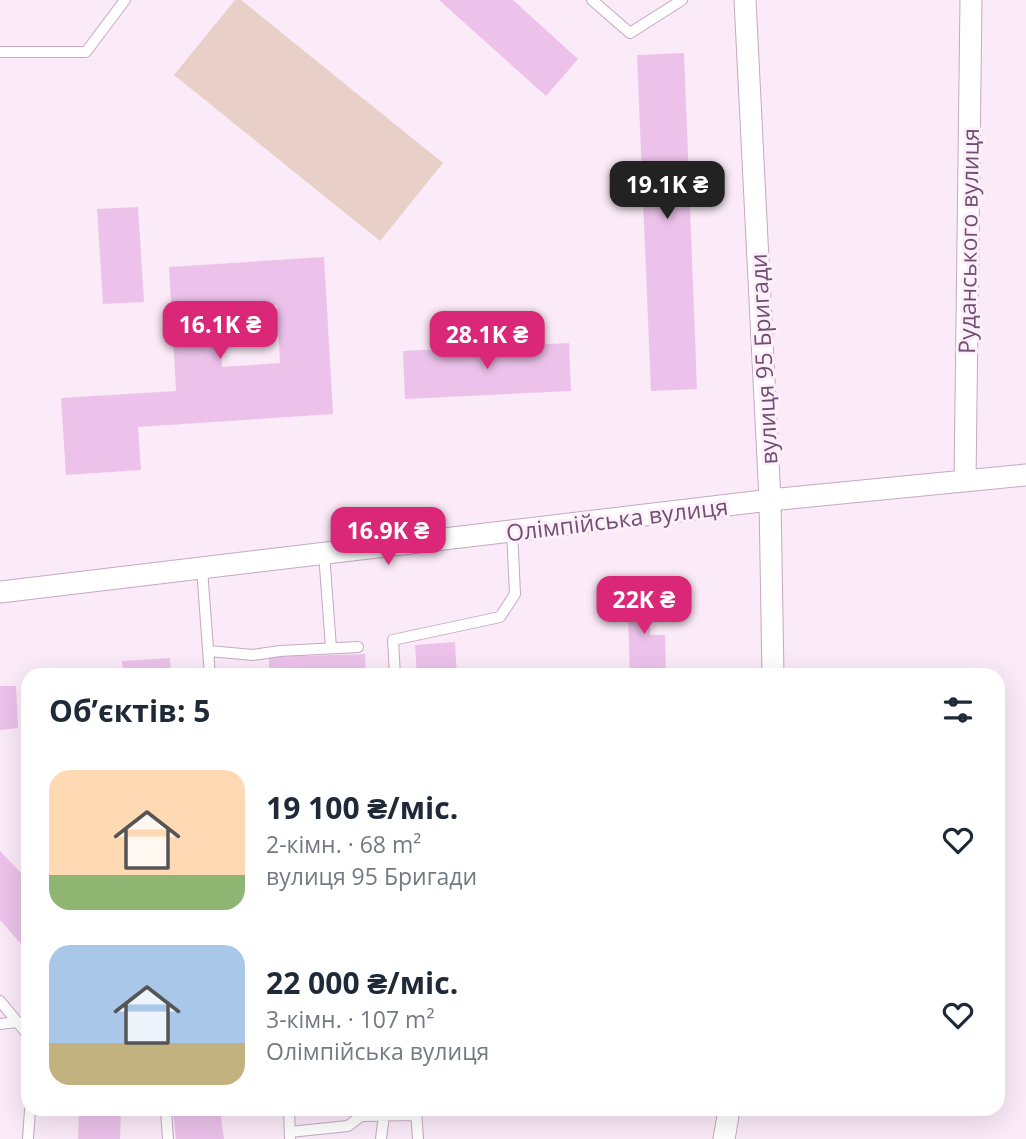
<!DOCTYPE html>
<html lang="uk">
<head>
<meta charset="utf-8">
<style>
  body { margin:0; font-family:"Open Sans",sans-serif; background:#f2f2f3; color:#1f2937; height:100vh; display:flex; flex-direction:column; font-size:26px; white-space:nowrap }
  * { box-sizing:border-box; margin:0 }
  p { font-size:23px; color:#747a83 }
  .icon { flex:none; width:38px; height:38px; fill:none; stroke:currentColor; stroke-width:2; stroke-linecap:round; stroke-linejoin:round }
  .map { position:relative; flex:1; overflow:hidden }
  .drawer { position:absolute; left:21px; top:668px; width:984px; height:448px; display:flex; flex-direction:column; background:#fff; border-radius:21px; box-shadow:0 7px 28px #0002 }
  .drawer>* { flex:none }
  .price { position:absolute; translate:-50% -60px; padding:0 16px; border-radius:14px; background:#db2777; color:#fff; font-size:23px; line-height:46px; filter:drop-shadow(0 2px 4px #0008) }
  .price::after { content:''; position:absolute; left:50%; top:42px; width:21px; height:16px; margin-left:-10px; background:inherit; clip-path:polygon(0 0,100% 0,50% 100%) }
  .price.on { background:#222; color:#fff }
  ul { padding:0; list-style:none }
  li { display:flex; align-items:center; gap:21px; height:175px; padding:0 28px }
  li span { display:grid; place-items:center; flex:none; width:196px; height:140px; border-radius:21px; color:#555 }
  li>.icon { margin-inline-start:auto }
  span .icon { width:84px; height:84px; fill:#fffc; stroke-width:1 }
  li b { font-size:30px }
  h2 { display:flex; justify-content:space-between; align-items:center; height:84px; padding:0 28px; font-size:30px }
  .map>svg:first-child { display:block }
  .green { fill:#e8d0c9 }
  .building { fill:#ecc2ea; fill-rule:evenodd }
  .lines { fill:none; stroke-linecap:round; stroke-linejoin:round }
  .lane-casing { stroke:#c5a9c3; stroke-width:12 }
  .street-casing { stroke:#c5a9c3; stroke-width:23 }
  .lane { stroke:#fff; stroke-width:10 }
  .street { stroke:#fff; stroke-width:21 }
  .labels { text-anchor:middle; dominant-baseline:central; stroke-width:6; stroke-linejoin:round; paint-order:stroke }
  .street-label { font-size:23px; fill:#734f73; stroke:#fef0fa }
</style>
</head>
<body>
<div class="map">
<svg width="1026" height="1139" viewBox="0 0 1026 1139">
  <rect width="100%" height="100%" fill="#fbeaf7"/>
  <!-- green -->
  <path class="green" d="M 235,0 L 241,0 L 443,163 L 380,241 L 174,75 Z"/>
  <!-- building -->
  <path class="building" d="M 439,0 L 513,0 L 578,59 L 546,96 Z
    M 684,53 L 697,389 L 651,391 L 637,55 Z
    M 138,207 L 144,302 L 103,304 L 97,209 Z
    M 324,257 L 333,414 L 138,427 L 141,470 L 66,475 L 61,398 L 176,391 L 169,267 ZM 277,305 L 280,363 L 222,367 L 218,309 Z
    M 569,343 L 571,391 L 405,399 L 403,351 Z
    M 649,584 L 650,635 L 665,635 L 666,676 L 630,676 L 627,585 Z
    M 455,642 L 457,676 L 417,676 L 415,645 Z
    M 365,654 L 366,676 L 269,676 L 269,657 Z
    M 170,658 L 171,676 L 123,676 L 122,661 Z
    M 0,686 L 16,686 L 18,728 L 0,730 Z
    M 0,851 L 28,880 L 28,952 L 0,920 Z
    M 79,1110 L 121,1110 L 120,1139 L 78,1139 Z
    M 173,1110 L 220,1110 L 224,1139 L 176,1139 Z"/>
  <g class="lines">
    <defs>
      <path id="lane" d="M 592,0 L 630,33 L 682,0
        M 0,52 L 86,52 L 125,0
        M 324,553 L 331,648
        M 202,569 L 210,676
        M 209,651 L 253,655 L 280,651 L 358,647
        M 395,676 L 393,640 L 500,617 L 515,594 L 512,531
        M 0,1001 L 28,1035
        M 0,1024 L 18,1022
        M 166,1110 L 168,1139
        M 289,1110 L 290,1138
        M 416,1110 L 418,1139
        M 290,1132 L 348,1126 L 361,1116 L 416,1115
        M 28,1139 L 30,1110
        M 381,1139 L 384,1115"/>
      <path id="street" d="M 745,0 L 770,500 L 773,676
        M 965,481 L 971,0
        M 0,592 L 770,500 L 1026,475
        M 724,1139 L 729,1110"/>
    </defs>
    <!-- lane casing -->
    <use href="#lane" class="lane-casing"/>
    <!-- street casing -->
    <use href="#street" class="street-casing"/>
    <!-- lane -->
    <use href="#lane" class="lane"/>
    <!-- street -->
    <use href="#street" class="street"/>
  </g>
  <g class="labels">
    <!-- street labels -->
    <g class="street-label">
      <text transform="translate(968 241) rotate(-89)">Руданського вулиця</text>
      <text transform="translate(763 359) rotate(-93)">вулиця 95 Бригади</text>
      <text transform="translate(617 519) rotate(-7)">Олімпійська вулиця</text>
    </g>
  </g>
</svg>
<b class="price on" style="left:667px;top:221px">19.1K ₴</b>
<b class="price" style="left:220px;top:361px">16.1K ₴</b>
<b class="price" style="left:487px;top:371px">28.1K ₴</b>
<b class="price" style="left:388px;top:567px">16.9K ₴</b>
<b class="price" style="left:644px;top:636px">22K ₴</b>
<section class="drawer">
<h2>Об’єктів: 5<svg class="icon" aria-label="filters" viewBox="0 0 24 24"><path d="M4 7h16M4 17h16"/><circle cx="9" cy="7" r="2"/><circle cx="15" cy="17" r="2"/></svg></h2>
<ul>
<li><span style="background:linear-gradient(#ffd9b3 75%,#8fb573 0)"><svg class="icon" aria-label="home" viewBox="0 0 24 24"><path d="M3 11l9-7 9 7M6 9v11h12V9"/></svg></span><div><b>19 100 ₴/міс.</b><p>2-кімн. · 68 m²</p><p>вулиця 95 Бригади</p></div><svg class="icon" aria-label="heart" viewBox="0 0 24 24"><path d="M12 20l-8-8c-3-5 5-10 8-4 3-6 11-1 8 4z"/></svg></li>
<li><span style="background:linear-gradient(#a9c7e8 70%,#c2b280 0)"><svg class="icon" aria-label="home" viewBox="0 0 24 24"><path d="M3 11l9-7 9 7M6 9v11h12V9"/></svg></span><div><b>22 000 ₴/міс.</b><p>3-кімн. · 107 m²</p><p>Олімпійська вулиця</p></div><svg class="icon" aria-label="heart" viewBox="0 0 24 24"><path d="M12 20l-8-8c-3-5 5-10 8-4 3-6 11-1 8 4z"/></svg></li>
</ul>
</section>
</div>
</body>
</html>
